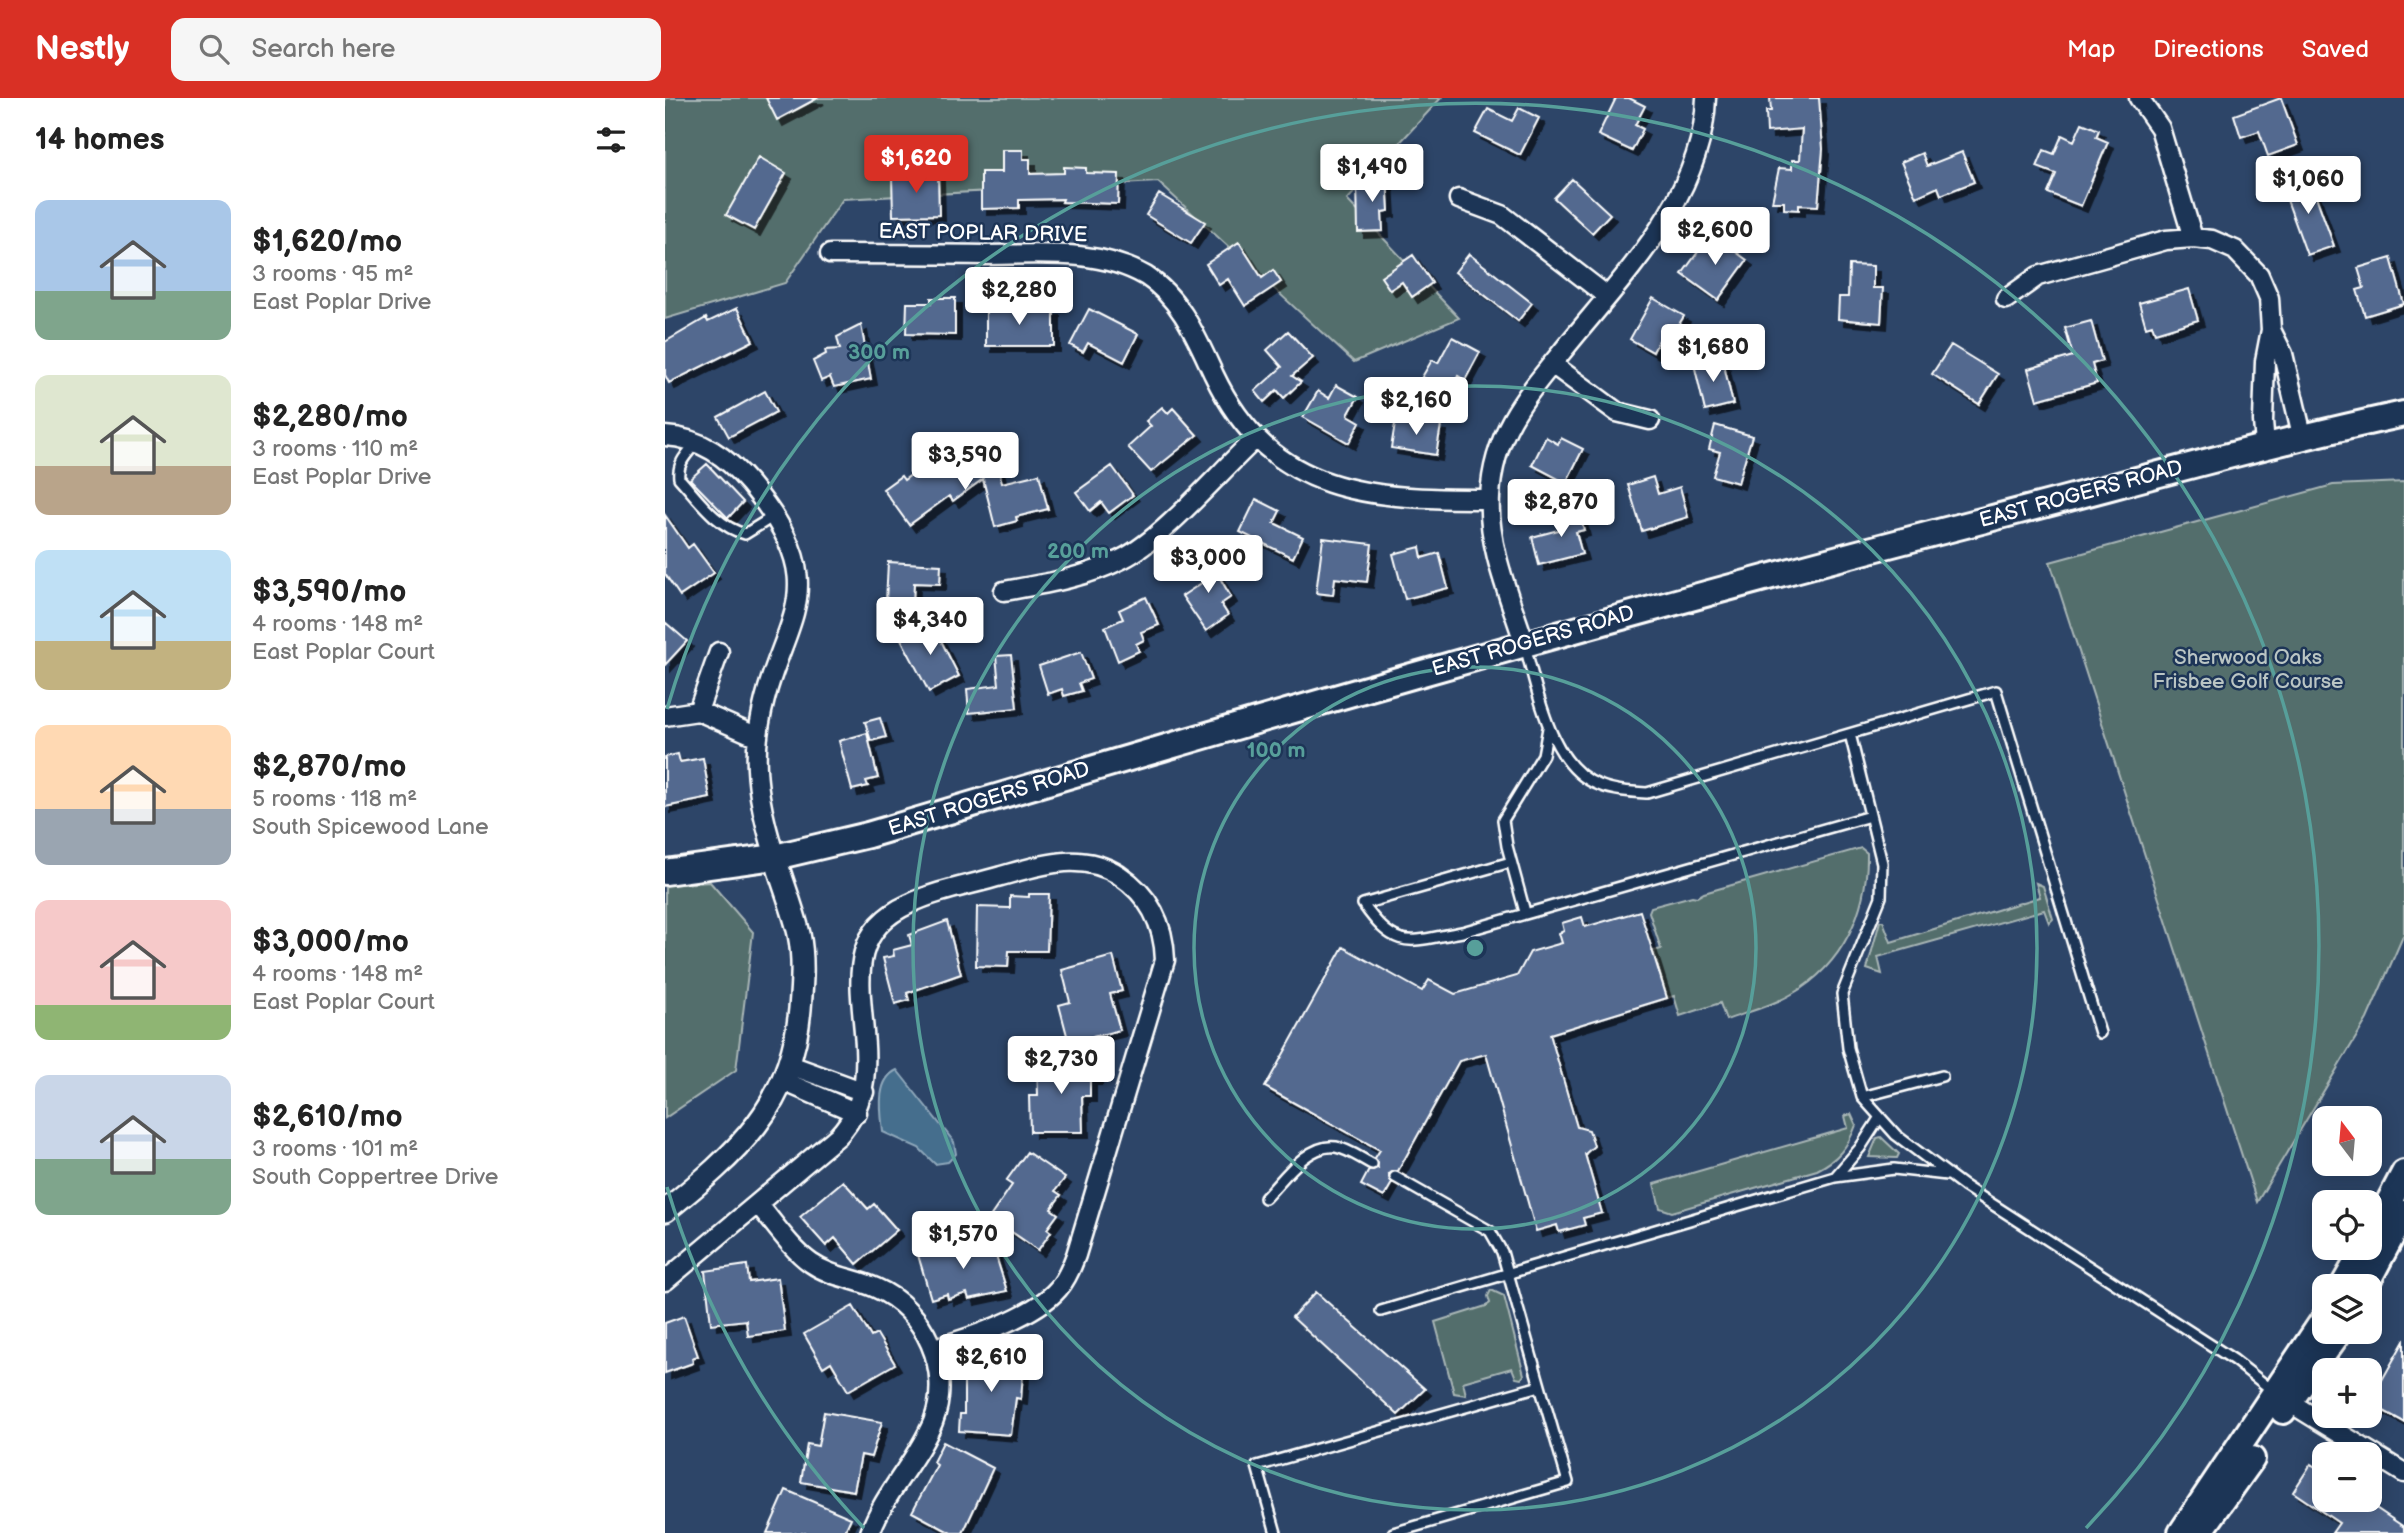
<!DOCTYPE html>
<html lang="en">
<head>
<meta charset="utf-8">
<style>
  body { margin:0; font-family:"Balsamiq Sans",sans-serif; background:#f6f6f6; color:#222; height:100vh; display:flex; flex-direction:column; font-size:26px; white-space:nowrap }
  * { box-sizing:border-box; margin:0 }
  p { font-size:23px; color:#767676 }
  .icon { flex:none; width:38px; height:38px; fill:none; stroke:currentColor; stroke-width:2; stroke-linecap:round; stroke-linejoin:round }
  .map { position:relative; flex:1; overflow:hidden }
  .details { display:flex; flex-direction:column; background:#fff; width:665px }
  .details>* { flex:none }
  .needle { width:46px; rotate:344deg }
  .controls { position:absolute; left:1647px; top:1008px; display:grid; gap:14px }
  .controls a { display:grid; place-items:center; width:70px; height:70px; border-radius:14px; background:#fff; box-shadow:0 4px 18px #0003; font-size:35px }
  .price { position:absolute; translate:-50% -60px; padding:0 16px; border-radius:7px; background:#fff; color:#222; font-size:23px; line-height:46px; filter:drop-shadow(0 2px 4px #0008) }
  .price::after { content:''; position:absolute; left:50%; top:42px; width:21px; height:16px; margin-left:-10px; background:inherit; clip-path:polygon(0 0,100% 0,50% 100%) }
  .price.active { background:#d93025; color:#fff }
  ul { padding:0; list-style:none }
  li { display:flex; align-items:center; gap:21px; height:175px; padding:0 35px }
  li span { display:grid; place-items:center; flex:none; width:196px; height:140px; border-radius:14px; color:#555 }
  li>.icon { margin-inline-start:auto }
  span .icon { width:84px; height:84px; fill:#fffc; stroke-width:1 }
  li b { font-size:30px }
  h2 { display:flex; justify-content:space-between; align-items:center; height:84px; padding:0 35px; font-size:30px }
  header { display:flex; align-items:center; gap:42px; box-sizing:border-box; height:98px; padding:0 35px; background:#d93025; color:#fff }
  header strong { font-size:33px }
  nav { display:flex; gap:38px; margin-inline-start:auto; font-size:24px }
  .search { width:490px; height:63px; background:#f6f6f6; display:flex; align-items:center; gap:18px; box-sizing:border-box; padding:0 24px; border-radius:14px; color:#767676; font-size:26px }
  main { display:flex; flex:1; min-height:0 }
  .map>svg:first-child { display:block }
  .green { fill:#536e6c; stroke:#a9b6b6; stroke-width:2 }
  .water { fill:#456e8d; stroke:#8fa8bb; stroke-width:2 }
  .building { fill:#52698f; stroke:#fff; stroke-width:2; filter:url(#shadow) }
  .lines { fill:none; stroke-linecap:round; stroke-linejoin:round }
  .service-casing { stroke:#fff; stroke-width:14 }
  .minor-casing { stroke:#fff; stroke-width:23 }
  .tertiary-casing { stroke:#fff; stroke-width:26 }
  .secondary-casing { stroke:#fff; stroke-width:30 }
  .service { stroke:#1d3557; stroke-width:9 }
  .minor { stroke:#1d3557; stroke-width:18 }
  .tertiary { stroke:#1d3557; stroke-width:21 }
  .secondary { stroke:#1d3557; stroke-width:24 }
  .ring { fill:none; stroke:#579f9a; stroke-width:3.5 }
  .labels { text-anchor:middle; dominant-baseline:central; stroke-width:5; stroke-linejoin:round; paint-order:stroke }
  .street-label { font-size:21px; fill:#fff; stroke:#1d3557 }
  .park-label { font-size:21px; fill:#bac5c4; stroke:#1d3557 }
  .centre { fill:#579f9a; stroke:#1d3557; stroke-width:3.5 }
  .ring-label { font-size:21px; text-anchor:middle; font-weight:bold; fill:#579f9a; stroke:#1d3557; stroke-width:5; stroke-linejoin:round; paint-order:stroke }
</style>
</head>
<body>
<header>
<strong>Nestly</strong>
<div class="search"><svg class="icon" aria-label="search" viewBox="0 0 24 24"><circle cx="10" cy="10" r="6"/><path d="M15 15l6 6"/></svg>Search here</div>
<nav><a>Map</a><a>Directions</a><a>Saved</a></nav>
</header>
<main>
<section class="details">
<h2>14 homes<svg class="icon" aria-label="filters" viewBox="0 0 24 24"><path d="M4 7h16M4 17h16"/><circle cx="9" cy="7" r="2"/><circle cx="15" cy="17" r="2"/></svg></h2>
<ul>
<li><span style="background:linear-gradient(#a9c7e8 65%,#7fa58c 0)"><svg class="icon" aria-label="home" viewBox="0 0 24 24"><path d="M3 11l9-7 9 7M6 9v11h12V9"/></svg></span><div><b>$1,620/mo</b><p>3 rooms · 95 m²</p><p>East Poplar Drive</p></div></li>
<li><span style="background:linear-gradient(#dfe7d0 65%,#b9a48a 0)"><svg class="icon" aria-label="home" viewBox="0 0 24 24"><path d="M3 11l9-7 9 7M6 9v11h12V9"/></svg></span><div><b>$2,280/mo</b><p>3 rooms · 110 m²</p><p>East Poplar Drive</p></div></li>
<li><span style="background:linear-gradient(#bfe0f5 65%,#c2b280 0)"><svg class="icon" aria-label="home" viewBox="0 0 24 24"><path d="M3 11l9-7 9 7M6 9v11h12V9"/></svg></span><div><b>$3,590/mo</b><p>4 rooms · 148 m²</p><p>East Poplar Court</p></div></li>
<li><span style="background:linear-gradient(#ffd9b3 60%,#9aa5b1 0)"><svg class="icon" aria-label="home" viewBox="0 0 24 24"><path d="M3 11l9-7 9 7M6 9v11h12V9"/></svg></span><div><b>$2,870/mo</b><p>5 rooms · 118 m²</p><p>South Spicewood Lane</p></div></li>
<li><span style="background:linear-gradient(#f6c9c9 75%,#8fb573 0)"><svg class="icon" aria-label="home" viewBox="0 0 24 24"><path d="M3 11l9-7 9 7M6 9v11h12V9"/></svg></span><div><b>$3,000/mo</b><p>4 rooms · 148 m²</p><p>East Poplar Court</p></div></li>
<li><span style="background:linear-gradient(#c9d6e8 60%,#7fa58c 0)"><svg class="icon" aria-label="home" viewBox="0 0 24 24"><path d="M3 11l9-7 9 7M6 9v11h12V9"/></svg></span><div><b>$2,610/mo</b><p>3 rooms · 101 m²</p><p>South Coppertree Drive</p></div></li>
</ul>
</section>
<div class="map">
<svg width="1739" height="1435" viewBox="0 0 1739 1435">
  <defs>
    <filter id="shadow"><feDropShadow dx="6" dy="6" stdDeviation="0" flood-color="#0009"/></filter>
  </defs>
  <rect width="100%" height="100%" fill="#2d4568"/>
  <filter id="ink" filterUnits="userSpaceOnUse"><feTurbulence type="fractalNoise" baseFrequency=".0143" numOctaves="2"/><feDisplacementMap in="SourceGraphic" scale="14" xChannelSelector="R" yChannelSelector="G"/><feConvolveMatrix kernelMatrix="1 2 1 2 8 2 1 2 1" color-interpolation-filters="sRGB"/></filter>
  <g filter="url(#ink)">
    <!-- green -->
    <path class="green" d="M 0,0 L 776,0 L 682,102 L 794,220 L 689,264 L 493,84 L 178,101 L 120,185 L 0,221 Z
      M 1739,384 L 1739,836 L 1702,921 L 1592,1104 L 1385,464 L 1668,387 Z
      M 1196,750 L 1202,755 C 1203,812 1178,867 1127,896 C 1107,908 1083,914 1061,922 L 1055,905 L 1015,918 L 1009,898 L 1002,900 L 989,853 L 996,851 L 984,814 L 986,809 L 1027,798 L 1032,799 L 1039,795 Z
      M 45,784 L 88,834 L 71,972 L 0,1020 L 0,787 Z
      M 1371,785 L 1378,788 L 1388,821 L 1384,825 L 1379,812 L 1213,859 L 1217,876 L 1202,871 L 1215,823 L 1218,823 L 1226,844 L 1375,799 Z
      M 1186,1016 L 1191,1027 C 1183,1049 1172,1062 1152,1072 L 1007,1114 L 995,1110 L 989,1086 L 1183,1030 L 1180,1018 Z
      M 1216,1039 L 1234,1056 L 1232,1060 L 1204,1059 L 1212,1040 Z
      M 826,1192 L 839,1198 L 859,1277 L 856,1281 L 851,1280 L 847,1270 L 798,1284 L 801,1297 L 789,1295 L 770,1224 L 821,1208 L 825,1205 L 823,1198 Z"/>
    <!-- water -->
    <path class="water" d="M 232,972 L 289,1044 L 291,1056 L 283,1064 L 270,1066 L 254,1050 L 218,1034 C 216,1015 210,982 232,972 Z"/>
    <!-- building -->
    <path class="building" d="M 101,0 L 153,0 L 112,22 Z
      M 951,0 L 964,0 L 980,8 L 970,27 L 978,31 L 967,53 L 933,37 Z
      M 1105,0 L 1154,0 L 1158,51 L 1153,108 L 1134,107 L 1134,112 L 1119,111 L 1119,104 L 1107,104 L 1114,70 L 1127,71 L 1127,62 L 1135,62 L 1137,31 L 1102,34 L 1101,13 L 1106,13 Z
      M 1616,0 L 1633,47 L 1603,58 L 1594,33 L 1576,39 L 1569,17 Z
      M 854,10 L 874,20 L 855,57 L 810,35 L 823,11 L 847,23 Z
      M 1417,25 L 1434,32 L 1431,39 L 1443,44 L 1416,108 L 1383,95 L 1391,76 L 1372,69 L 1379,52 L 1389,56 L 1397,37 L 1409,43 Z
      M 337,52 L 358,52 L 358,61 L 365,61 L 365,76 L 399,75 L 399,69 L 421,70 L 421,75 L 454,76 L 453,106 L 397,104 L 398,101 L 354,102 L 354,110 L 316,111 L 316,74 L 337,74 Z
      M 1297,54 L 1309,84 L 1276,97 L 1273,89 L 1251,99 L 1236,64 L 1257,55 L 1262,68 Z
      M 94,59 L 121,75 L 89,132 L 61,117 Z
      M 273,76 L 274,117 L 228,118 L 227,78 Z
      M 722,79 L 724,113 L 717,114 L 718,133 L 693,134 L 692,81 Z
      M 1644,79 L 1669,148 L 1642,157 L 1617,88 Z
      M 907,81 L 945,116 L 927,135 L 889,100 Z
      M 494,96 L 540,124 L 526,145 L 481,117 Z
      M 1046,136 L 1082,162 L 1053,202 L 1017,176 Z
      M 574,144 L 597,180 L 608,172 L 616,184 L 580,208 L 563,181 L 554,187 L 541,166 Z
      M 804,156 L 867,205 L 853,223 L 790,174 Z
      M 748,157 L 767,185 L 747,199 L 737,184 L 725,192 L 716,179 Z
      M 1726,160 L 1739,206 L 1700,218 L 1692,192 L 1699,190 L 1693,170 Z
      M 1184,167 L 1208,168 L 1208,190 L 1218,190 L 1216,225 L 1173,221 L 1174,199 L 1183,199 Z
      M 1524,191 L 1533,222 L 1490,235 L 1487,227 L 1481,229 L 1474,205 Z
      M 266,200 L 290,200 L 290,237 L 241,236 L 242,205 L 266,205 Z
      M 988,200 L 1019,218 L 1002,246 L 994,242 L 988,254 L 965,241 Z
      M 321,207 L 356,207 L 356,212 L 389,212 L 389,248 L 321,248 Z
      M 72,210 L 88,243 L 4,285 L 0,277 L 0,244 L 41,220 L 43,224 Z
      M 424,211 L 473,236 L 459,264 L 423,245 L 418,254 L 405,247 Z
      M 1426,223 L 1437,263 L 1427,266 L 1432,285 L 1372,302 L 1363,271 L 1408,258 L 1400,230 Z
      M 196,227 L 206,281 L 169,289 L 165,279 L 156,283 L 148,263 L 161,256 L 160,252 L 175,251 L 172,239 Z
      M 623,233 L 648,260 L 627,278 L 636,284 L 619,300 L 612,292 L 599,304 L 590,293 L 617,269 L 602,252 Z
      M 787,239 L 815,254 L 800,282 L 793,278 L 783,298 L 764,289 L 767,284 L 757,279 L 767,262 L 773,265 Z
      M 1286,247 L 1333,276 L 1314,306 L 1267,276 Z
      M 1057,259 L 1068,306 L 1040,313 L 1029,266 Z
      M 671,287 L 693,299 L 683,317 L 695,324 L 684,345 L 638,319 L 653,293 L 664,300 Z
      M 100,293 L 111,314 L 64,339 L 53,319 Z
      M 497,309 L 503,315 L 508,310 L 532,337 L 486,374 L 463,349 L 486,328 L 481,323 Z
      M 731,320 L 776,327 L 771,357 L 726,350 Z
      M 1050,327 L 1087,338 L 1073,385 L 1048,378 L 1055,354 L 1044,351 Z
      M 881,339 L 893,346 L 896,340 L 918,351 L 901,385 L 867,367 Z
      M 277,354 L 295,379 L 333,369 L 337,385 L 374,376 L 383,411 L 351,419 L 352,423 L 330,429 L 318,381 L 288,403 L 284,398 L 244,427 L 218,391 L 236,378 L 239,382 Z
      M 42,366 L 78,404 L 63,420 L 25,381 Z
      M 447,368 L 468,397 L 444,415 L 436,404 L 425,413 L 411,394 Z
      M 988,379 L 993,396 L 1015,389 L 1023,419 L 977,433 L 963,387 Z
      M 591,401 L 615,413 L 609,425 L 638,439 L 628,460 L 575,434 Z
      M 913,408 L 919,432 L 911,434 L 917,456 L 874,467 L 867,439 L 897,431 L 892,413 Z
      M 0,417 L 23,450 L 28,446 L 49,475 L 15,498 L 0,476 Z
      M 658,440 L 707,446 L 702,484 L 670,480 L 668,497 L 651,495 Z
      M 755,449 L 757,460 L 774,455 L 783,490 L 740,501 L 728,456 Z
      M 541,456 L 566,499 L 556,506 L 563,517 L 541,533 L 517,498 L 538,484 L 526,466 Z
      M 223,464 L 276,467 L 275,486 L 249,485 L 248,506 L 221,504 Z
      M 481,499 L 494,527 L 476,534 L 479,542 L 471,546 L 474,553 L 453,563 L 440,529 L 458,521 L 454,512 Z
      M 0,524 L 22,543 L 0,567 Z
      M 267,525 L 294,578 L 264,594 L 236,541 Z
      M 416,554 L 426,581 L 414,585 L 417,593 L 399,598 L 397,591 L 383,596 L 374,568 Z
      M 346,557 L 352,610 L 304,615 L 302,591 L 334,587 L 331,558 Z
      M 215,620 L 221,639 L 206,643 L 200,624 Z
      M 202,635 L 213,680 L 201,683 L 203,688 L 187,692 L 174,643 Z
      M 13,656 L 15,664 L 38,660 L 45,700 L 0,709 L 0,659 Z
      M 364,796 L 384,796 L 382,853 L 344,853 L 343,869 L 311,868 L 312,809 L 345,810 L 345,798 L 364,799 Z
      M 975,813 L 1002,900 L 885,936 L 912,1029 L 924,1032 L 929,1048 L 920,1056 L 937,1115 L 918,1120 L 920,1127 L 894,1134 L 892,1127 L 871,1133 L 821,956 L 794,963 L 733,1073 L 724,1076 L 727,1085 L 719,1099 L 696,1087 L 704,1072 L 713,1070 L 710,1060 L 715,1052 L 600,989 L 678,849 L 757,893 L 764,882 L 790,896 L 852,878 L 865,854 L 897,845 L 894,835 L 899,833 L 897,825 L 917,819 L 920,829 Z
      M 282,823 L 296,876 L 242,895 L 244,902 L 230,906 L 218,860 L 229,858 L 228,852 L 247,847 L 244,837 Z
      M 448,858 L 457,893 L 445,896 L 455,932 L 404,945 L 394,907 L 405,904 L 397,872 Z
      M 418,963 L 431,963 L 431,981 L 425,981 L 425,998 L 417,998 L 418,1034 L 365,1034 L 364,998 L 373,998 L 372,964 Z
      M 362,1054 L 400,1080 L 390,1093 L 396,1097 L 386,1111 L 393,1116 L 382,1131 L 386,1134 L 373,1152 L 325,1119 L 347,1087 L 341,1083 Z
      M 178,1083 L 203,1111 L 209,1106 L 232,1132 L 192,1166 L 170,1140 L 161,1148 L 135,1119 Z
      M 325,1139 L 342,1193 L 304,1201 L 302,1195 L 283,1201 L 282,1196 L 266,1201 L 253,1157 Z
      M 82,1167 L 84,1184 L 113,1180 L 120,1233 L 83,1238 L 81,1222 L 46,1226 L 40,1173 Z
      M 651,1194 L 760,1291 L 733,1317 L 627,1219 Z
      M 188,1208 L 206,1239 L 212,1236 L 230,1266 L 183,1293 L 166,1264 L 158,1269 L 139,1236 Z
      M 19,1218 L 33,1258 L 27,1260 L 28,1265 L 0,1275 L 0,1225 Z
      M 1739,1243 L 1739,1324 L 1704,1305 Z
      M 299,1257 L 359,1261 L 356,1301 L 351,1300 L 346,1337 L 294,1333 L 295,1316 L 299,1316 Z
      M 159,1314 L 217,1324 L 206,1359 L 196,1357 L 189,1393 L 136,1384 L 142,1346 L 153,1348 Z
      M 278,1344 L 328,1370 L 298,1435 L 286,1435 L 247,1414 L 272,1367 L 268,1364 Z
      M 1646,1366 L 1659,1375 L 1659,1402 L 1699,1402 L 1739,1429 L 1739,1435 L 1667,1435 L 1674,1425 L 1628,1394 Z
      M 121,1392 L 186,1420 L 179,1435 L 102,1435 Z"/>
    <g class="lines">
      <defs>
        <path id="service" d="M 32,344 C 23,355 12,364 14,380 C 34,402 51,428 80,436 L 109,418
          M 860,548 C 872,591 885,669 934,687 C 949,693 966,694 982,695 L 1331,593 L 1435,935
          M 1185,636 L 1217,765 L 1216,799 L 1177,896 L 1183,950 L 1197,999 L 1231,1037 L 1299,1088 L 1569,1262 L 1608,1293
          M 846,764 L 698,806 C 732,855 745,843 797,834 L 1205,718
          M 860,814 L 842,748 L 838,722 L 878,657 L 883,630
          M 1197,999 L 1277,978
          M 730,1079 L 825,1133 L 837,1154 L 875,1288
          M 1170,1079 L 1195,1050 L 1215,1019
          M 600,1100 C 618,1082 642,1045 671,1049 C 683,1051 697,1061 707,1066
          M 716,1213 L 1170,1079 L 1229,1071 L 1282,1077
          M 611,1435 L 592,1368 L 875,1288 L 903,1384 L 728,1435"/>
        <path id="minor" d="M 1474,0 L 1495,30 L 1528,140
          M 794,101 L 837,117 L 942,198
          M 165,156 C 217,156 268,156 319,157 C 373,157 432,150 481,178 C 516,200 532,241 549,277 C 607,399 706,401 825,401
          M 1341,201 L 1373,178 L 1501,142 L 1528,140 L 1547,142 L 1570,152 L 1594,177 L 1604,200 L 1606,232 L 1600,263 L 1598,323 L 1600,347
          M 1606,232 L 1618,256 L 1637,337
          M 887,266 L 952,314 L 985,322
          M 0,338 C 36,340 62,359 85,386 C 180,500 107,523 93,638 C 88,679 98,720 110,759
          M 339,493 C 379,486 420,480 457,461 C 498,441 555,373 591,340
          M 859,544 C 845,500 822,447 825,399 C 828,337 858,301 896,255 C 956,180 1038,101 1041,0
          M 33,613 L 54,554
          M 0,618 L 33,613 L 93,639
          M 125,967 L 199,994
          M 118,983 L 192,1015
          M 93,1106 C 109,1125 126,1151 146,1165 C 166,1179 189,1180 211,1190 C 260,1211 288,1273 268,1324 C 252,1363 219,1395 205,1435
          M 0,1183 L 173,1038 C 244,963 142,852 244,806 C 273,792 306,787 336,778 C 376,767 416,753 454,777 C 484,797 499,826 500,862 L 411,1157 C 407,1168 402,1181 393,1191 C 370,1218 303,1241 269,1250
          M 1624,1304 L 1739,1375"/>
        <path id="tertiary" d="M 0,1113 C 72,1055 126,1009 135,911 C 137,886 139,860 134,836 C 128,810 117,784 110,759"/>
        <path id="secondary" d="M 0,774 L 110,759 L 203,737 C 574,627 945,518 1320,422 C 1460,386 1598,346 1739,316
          M 1704,1142 L 1739,1075
          M 1678,1188 L 1700,1150
          M 1700,1188 L 1739,1115
          M 1618,1313 L 1674,1234
          M 1535,1434 L 1587,1361
          M 1516,1435 L 1659,1221"/>
      </defs>
      <!-- service casing -->
      <use href="#service" class="service-casing"/>
      <!-- minor casing -->
      <use href="#minor" class="minor-casing"/>
      <!-- tertiary casing -->
      <use href="#tertiary" class="tertiary-casing"/>
      <!-- secondary casing -->
      <use href="#secondary" class="secondary-casing"/>
      <!-- service -->
      <use href="#service" class="service"/>
      <!-- minor -->
      <use href="#minor" class="minor"/>
      <!-- tertiary -->
      <use href="#tertiary" class="tertiary"/>
      <!-- secondary -->
      <use href="#secondary" class="secondary"/>
    </g>
  </g>
  <!-- distance rings -->
  <g class="ring">
    <circle cx="810" cy="850" r="281"/>
    <circle cx="810" cy="850" r="562"/>
    <path d="M199 1430A843 843 0 0 1 2 1089M2 611A843 843 0 1 1 1421 1430"/>
  </g>
  <g class="labels">
    <!-- street labels -->
    <g class="street-label">
      <text transform="translate(318 135) rotate(1)">EAST POPLAR DRIVE</text>
      <text transform="translate(1416 396) rotate(-15)">EAST ROGERS ROAD</text>
      <text transform="translate(868 543) rotate(-16)">EAST ROGERS ROAD</text>
      <text transform="translate(324 701) rotate(-17)">EAST ROGERS ROAD</text>
    </g>
    <!-- park labels -->
    <g class="park-label">
      <text x="1583" y="559">Sherwood Oaks<tspan x="1583" dy="24">Frisbee Golf Course</tspan></text>
    </g>
  </g>
  <circle cx="810" cy="850" r="10" class="centre"/>
  <g class="ring-label">
    <text x="214" y="261">300 m</text>
    <text x="413" y="460">200 m</text>
    <text x="611" y="659">100 m</text>
  </g>
</svg>
<div class="controls">
<a><svg class="needle" viewBox="-14 -14 28 28"><path d="M0-13l5 13h-10z" fill="#e53935"/><path d="M0 13l5-13h-10z" fill="#767676"/></svg></a>
<a><svg class="icon" aria-label="locate" viewBox="0 0 24 24"><circle cx="12" cy="12" r="6"/><path d="M12 2v4M12 18v4M2 12h4M18 12h4"/></svg></a>
<a><svg class="icon" aria-label="layers" viewBox="0 0 24 24"><path d="M12 4l9 5-9 5-9-5zM3 14l9 5 9-5"/></svg></a>
<a>+</a>
<a>−</a>
</div>
<b class="price active" style="left:251px;top:97px">$1,620</b>
<b class="price" style="left:707px;top:106px">$1,490</b>
<b class="price" style="left:1643px;top:118px">$1,060</b>
<b class="price" style="left:1050px;top:169px">$2,600</b>
<b class="price" style="left:354px;top:229px">$2,280</b>
<b class="price" style="left:1048px;top:286px">$1,680</b>
<b class="price" style="left:751px;top:339px">$2,160</b>
<b class="price" style="left:300px;top:394px">$3,590</b>
<b class="price" style="left:896px;top:441px">$2,870</b>
<b class="price" style="left:543px;top:497px">$3,000</b>
<b class="price" style="left:265px;top:559px">$4,340</b>
<b class="price" style="left:396px;top:998px">$2,730</b>
<b class="price" style="left:298px;top:1173px">$1,570</b>
<b class="price" style="left:326px;top:1296px">$2,610</b>
</div>
</main>
</body>
</html>
